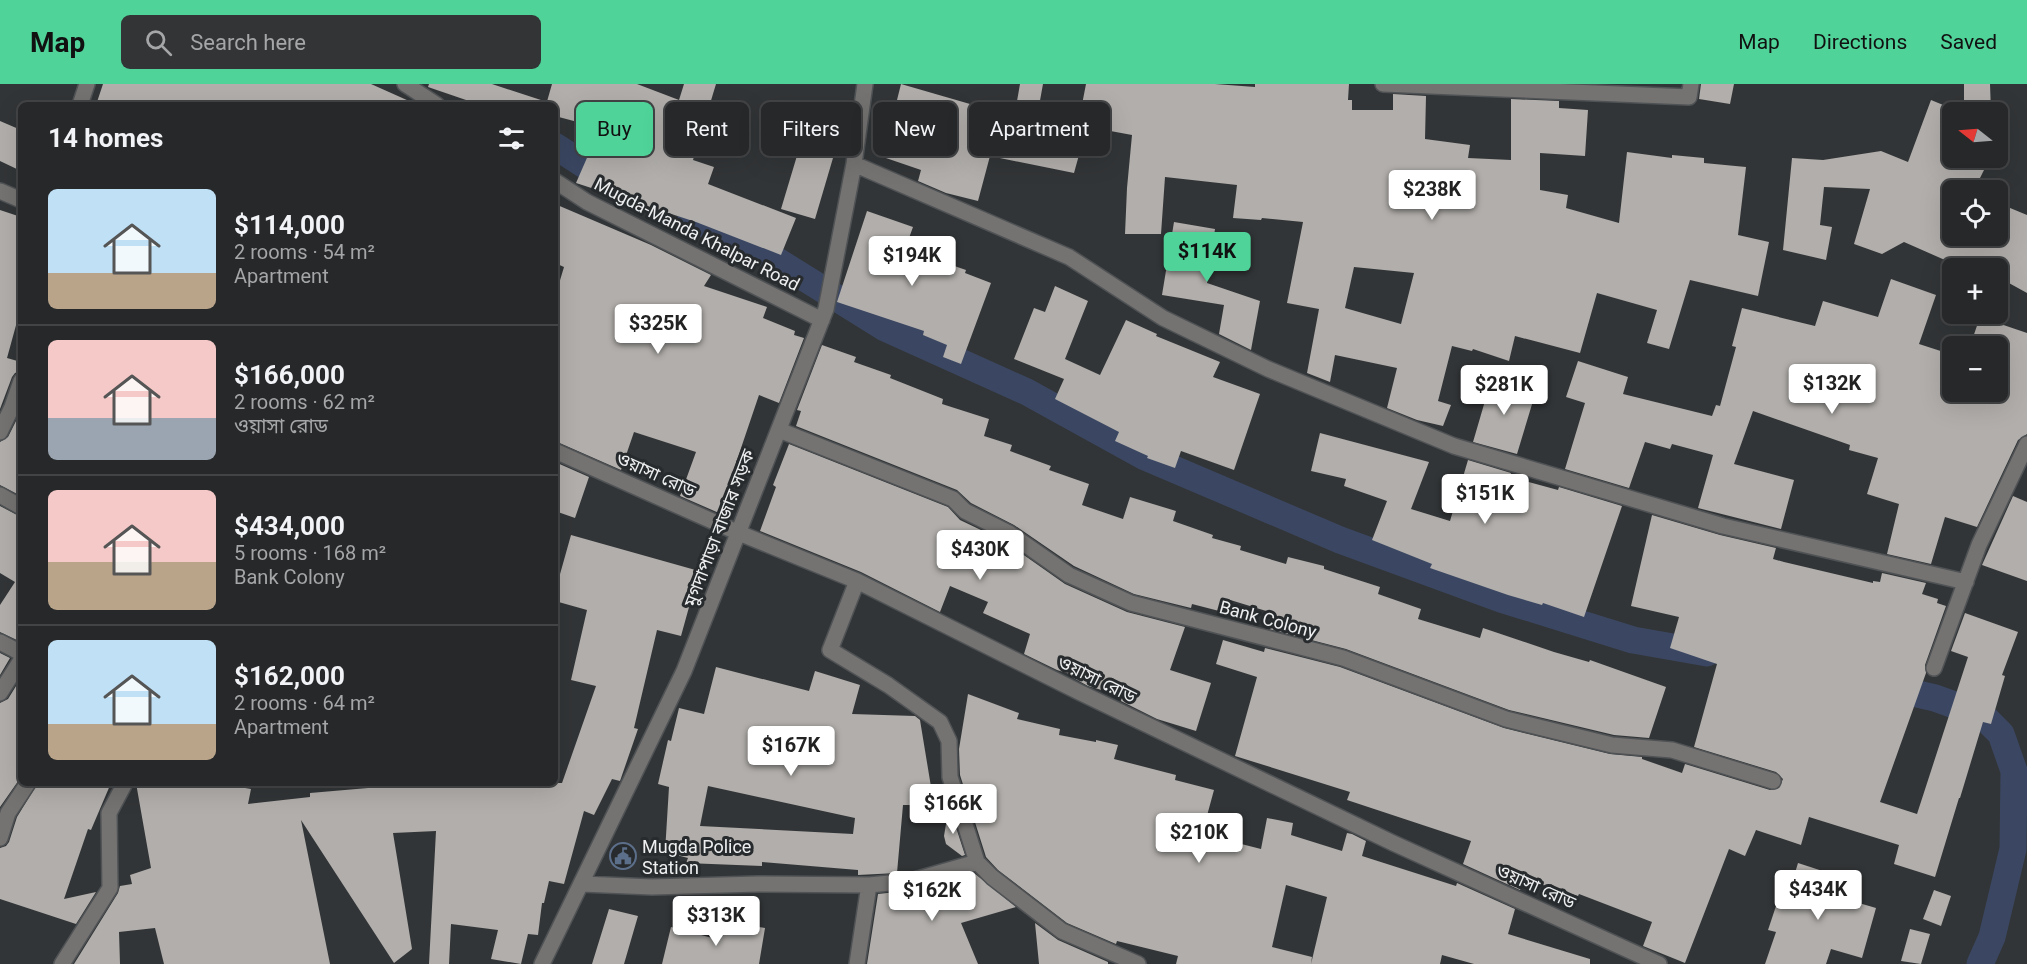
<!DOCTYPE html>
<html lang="en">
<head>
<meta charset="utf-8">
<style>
  body { margin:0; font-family:Roboto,"Noto Sans Bengali",sans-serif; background:#323435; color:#f1f3f6; height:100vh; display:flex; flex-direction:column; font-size:22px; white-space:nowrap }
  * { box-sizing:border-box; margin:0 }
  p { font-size:20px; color:#a4a6a8 }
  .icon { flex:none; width:33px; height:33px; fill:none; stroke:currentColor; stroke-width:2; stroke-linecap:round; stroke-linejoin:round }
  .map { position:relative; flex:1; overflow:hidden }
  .drawer { position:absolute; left:18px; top:18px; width:540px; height:684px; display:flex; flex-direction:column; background:#262829; border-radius:9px; box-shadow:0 6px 24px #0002,0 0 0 2px #424446 }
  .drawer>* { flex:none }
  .banner { position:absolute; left:576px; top:18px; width:570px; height:54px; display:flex; gap:12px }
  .needle { width:39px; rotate:287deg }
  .fabs { position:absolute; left:1942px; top:18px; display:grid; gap:12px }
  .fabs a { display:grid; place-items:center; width:66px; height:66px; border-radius:9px; background:#262829; box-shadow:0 6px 24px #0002,0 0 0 2px #424446; font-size:30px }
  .price { position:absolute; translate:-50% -51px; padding:0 14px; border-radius:6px; background:#fff; color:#222; font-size:20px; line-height:39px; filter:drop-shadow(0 2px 3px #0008) }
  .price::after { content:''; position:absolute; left:50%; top:36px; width:18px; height:14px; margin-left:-9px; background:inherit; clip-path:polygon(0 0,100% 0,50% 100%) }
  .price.active { background:#4fd399; color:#111 }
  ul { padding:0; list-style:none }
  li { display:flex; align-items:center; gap:18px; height:150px; padding:0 30px }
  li+li { border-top:2px solid #424446 }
  li span { display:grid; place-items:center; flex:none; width:168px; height:120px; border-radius:9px; color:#555 }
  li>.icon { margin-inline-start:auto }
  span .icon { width:72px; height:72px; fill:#fffc; stroke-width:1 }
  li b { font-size:26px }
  h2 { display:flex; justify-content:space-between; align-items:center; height:72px; padding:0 30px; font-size:26px }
  .pill { padding:0 21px; border-radius:9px; background:#262829; box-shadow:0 6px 24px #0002,0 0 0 2px #424446; font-size:21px; line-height:54px }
  .pill.active { background:#4fd399; color:#111 }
  header { display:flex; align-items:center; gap:36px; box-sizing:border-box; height:84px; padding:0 30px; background:#4fd399; color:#111 }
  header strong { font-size:28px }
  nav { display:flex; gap:33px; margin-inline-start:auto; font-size:21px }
  .search { width:420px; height:54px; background:#323435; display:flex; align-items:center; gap:15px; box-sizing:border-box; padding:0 21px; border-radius:9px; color:#a4a6a8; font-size:22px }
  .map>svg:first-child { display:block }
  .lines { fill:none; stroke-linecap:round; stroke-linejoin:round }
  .canal { stroke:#3b4762; stroke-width:27 }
  .building { fill:#b1aeab; fill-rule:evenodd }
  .minor-casing { stroke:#505355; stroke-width:18 }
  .minor { stroke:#757372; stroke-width:15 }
  .labels { text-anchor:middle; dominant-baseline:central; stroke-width:6; stroke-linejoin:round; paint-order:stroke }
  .street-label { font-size:18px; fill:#edeff0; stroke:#282b2d }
  .poi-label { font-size:18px; fill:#edeff0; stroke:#282b2d; text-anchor:start }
</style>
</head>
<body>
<header>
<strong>Map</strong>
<div class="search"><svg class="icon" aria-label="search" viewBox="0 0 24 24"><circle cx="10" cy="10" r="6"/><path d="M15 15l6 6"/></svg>Search here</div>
<nav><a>Map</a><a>Directions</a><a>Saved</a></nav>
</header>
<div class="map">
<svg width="2027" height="880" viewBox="0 0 2027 880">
  <rect width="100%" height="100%" fill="#323537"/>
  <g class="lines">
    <!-- canal -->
    <path class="canal" d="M 555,62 L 614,100
      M 691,134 L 750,160 L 885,244 L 1027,308 L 1143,372 L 1340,456 L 1501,515 L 1633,556 L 1707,569
      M 1883,602 L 1935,614 L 1982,631 L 2001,650 L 2014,687 L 2013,765 L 1992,853 L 1980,880"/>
  </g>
  <!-- building -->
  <path class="building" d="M 103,0 L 371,0 L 418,21 L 96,21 Z
    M 429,0 L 492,0 L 544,17 L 543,21 L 465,21 L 466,16 L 428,3 Z
    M 552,0 L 637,0 L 679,16 L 684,0 L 716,0 L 693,76 L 714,83 L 708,100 L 796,134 L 781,171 L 696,138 L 576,99 L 600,44 L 555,32 L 555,21 L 546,21 Z
    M 901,0 L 970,20 L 967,31 L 1013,40 L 1020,0 L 1043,0 L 1035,44 L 1084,53 L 1074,89 L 990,72 L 978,117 L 946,109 L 918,97 L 921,86 L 883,73 L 899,21 L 896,20 Z
    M 1086,0 L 1215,0 L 1255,3 L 1255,0 L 1349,0 L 1348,16 L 1352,16 L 1352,26 L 1393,26 L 1393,10 L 1426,12 L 1425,55 L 1470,61 L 1468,74 L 1511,76 L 1511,15 L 1559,17 L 1559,24 L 1588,26 L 1585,72 L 1540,69 L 1540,106 L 1568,111 L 1566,124 L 1619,139 L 1627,68 L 1672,74 L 1672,71 L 1704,74 L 1704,79 L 1746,83 L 1738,151 L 1769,158 L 1758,212 L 1690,196 L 1669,265 L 1647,259 L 1657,226 L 1597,209 L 1580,269 L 1515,252 L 1509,277 L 1473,265 L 1472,267 L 1452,262 L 1438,317 L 1451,321 L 1443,342 L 1417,336 L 1387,324 L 1397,284 L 1335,271 L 1330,298 L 1307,289 L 1319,225 L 1287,219 L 1303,138 L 1262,134 L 1261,136 L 1233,134 L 1237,101 L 1165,93 L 1161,150 L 1125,150 L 1127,104 L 1132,51 L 1078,41 ZM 1354,183 L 1414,189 L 1401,240 L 1345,224 Z
    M 1701,0 L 1734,0 L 1730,20 L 1699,15 Z
    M 1964,0 L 1990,0 L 1991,28 L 1964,28 Z
    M 1931,16 L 1953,25 L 1953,74 L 1990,74 L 1974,106 L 1953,106 L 1953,152 L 1998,152 L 1998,119 L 2027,131 L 2027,209 L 1998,193 L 1998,184 L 1963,184 L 1904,158 L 1882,170 L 1854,160 L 1870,105 L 1824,103 L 1820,141 L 1832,143 L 1826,176 L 1783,166 L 1792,74 L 1823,76 L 1881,67 L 1908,78 Z
    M 0,37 L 21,46 L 21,87 L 0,77 Z
    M 799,65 L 833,74 L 815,135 L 781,125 Z
    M 555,120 L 651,161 L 711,191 L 704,202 L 767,223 L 763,234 L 795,247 L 794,251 L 804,254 L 779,319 L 759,311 L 719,429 L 680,412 L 696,368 L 634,348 L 621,386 L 555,357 L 555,213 L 564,183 L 555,179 Z
    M 0,126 L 21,133 L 21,235 L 18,234 L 7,274 L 21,278 L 21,287 L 15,289 L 12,293 L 0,325 Z
    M 867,127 L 913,143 L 905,165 L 966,186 L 965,189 L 991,199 L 961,280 L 943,273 L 947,261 L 923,251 L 924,247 L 837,218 Z
    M 1174,138 L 1215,145 L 1207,199 L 1260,217 L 1251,266 L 1219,250 L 1224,221 L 1162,211 Z
    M 1891,195 L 1936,211 L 1919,260 L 1953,271 L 1953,308 L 1998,308 L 1998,262 L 1970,262 L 1980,233 L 2027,249 L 2027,350 L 2018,356 L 1977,443 L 1945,433 L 1931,480 L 1887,470 L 1899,420 L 1867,410 L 1878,374 L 1849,366 L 1850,361 L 1753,327 L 1734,380 L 1794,396 L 1781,445 L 1698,424 L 1713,371 L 1672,360 L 1670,365 L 1645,358 L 1629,404 L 1565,385 L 1585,319 L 1566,313 L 1578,277 L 1628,293 L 1623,310 L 1712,332 L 1716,321 L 1720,322 L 1736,263 L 1732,262 L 1742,224 L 1815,242 L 1823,217 L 1878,233 Z
    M 1055,202 L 1088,217 L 1065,275 L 1100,291 L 1126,236 L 1157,250 L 1156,252 L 1220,278 L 1213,293 L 1260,310 L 1234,386 L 1181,367 L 1175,384 L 1147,374 L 1148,372 L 1115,357 L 1119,348 L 1055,315 L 1064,295 L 1014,275 L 1034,224 L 1045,228 Z
    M 822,261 L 856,273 L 854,278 L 891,291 L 890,294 L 943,315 L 942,320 L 989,335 L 984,352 L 1012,361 L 1010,367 L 1051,382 L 1049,386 L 1089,400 L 1082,421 L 1123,435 L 1130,413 L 1176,427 L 1173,437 L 1213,451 L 1212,454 L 1241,462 L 1240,466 L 1286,480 L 1288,473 L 1324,482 L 1324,485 L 1380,503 L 1378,510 L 1421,525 L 1418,535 L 1480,554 L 1483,544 L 1554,568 L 1589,578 L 1590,576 L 1666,603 L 1649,654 L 1614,651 L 1509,626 L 1346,565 L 1269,545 L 1273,529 L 1227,515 L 1223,528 L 1192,520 L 1191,524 L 1134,510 L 1074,482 L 1014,441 L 971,419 L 957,406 L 796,342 L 801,327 L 797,326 Z
    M 1492,293 L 1536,307 L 1517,370 L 1473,358 Z
    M 21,327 L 21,412 L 0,401 L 0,358 L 8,353 Z
    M 1320,349 L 1429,378 L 1411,425 L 1450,437 L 1468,376 L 1511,389 L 1510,393 L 1558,406 L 1559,403 L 1622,422 L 1584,533 L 1543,519 L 1542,521 L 1508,511 L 1430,484 L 1432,480 L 1372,456 L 1387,417 L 1344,402 L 1346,395 L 1311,387 Z
    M 789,360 L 948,423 L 960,436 L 1004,457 L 1065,500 L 1127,528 L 1185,543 L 1170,586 L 1211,599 L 1196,647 L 1157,635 L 1121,617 L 1122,612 L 1088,602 L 1070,592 L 1070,590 L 1057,586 L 1024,570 L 1030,550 L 983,529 L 988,518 L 950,502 L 940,528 L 861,488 L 760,447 L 776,403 L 773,401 Z
    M 555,378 L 589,393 L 575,434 L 555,427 Z
    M 2013,412 L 2027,418 L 2027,497 L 1982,481 Z
    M 0,422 L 21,433 L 21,558 L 0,548 L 0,521 L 15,498 L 0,489 Z
    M 1652,431 L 1720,451 L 1776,464 L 1773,475 L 1784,478 L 1873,499 L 1873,497 L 1880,498 L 1882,489 L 1926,499 L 1922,510 L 1938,515 L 1937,519 L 1946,522 L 1925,581 L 1926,589 L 1880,718 L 1917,730 L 1968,573 L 1951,567 L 1965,529 L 2018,548 L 2002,591 L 2005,592 L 1991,640 L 1983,638 L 1960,714 L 1959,714 L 1935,793 L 1894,780 L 1899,761 L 1809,733 L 1801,761 L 1756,746 L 1745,772 L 1729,765 L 1685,879 L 1643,862 L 1652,838 L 1579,810 L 1578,812 L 1524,795 L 1520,806 L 1463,780 L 1471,757 L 1347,716 L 1350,708 L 1235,672 L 1257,593 L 1216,580 L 1223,556 L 1264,568 L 1265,564 L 1340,583 L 1504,644 L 1610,670 L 1642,673 L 1642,675 L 1682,689 L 1685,680 L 1770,706 L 1779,704 L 1783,695 L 1776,688 L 1694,663 L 1717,580 L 1670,564 L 1679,533 L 1631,522 Z
    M 571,451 L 699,487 L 681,552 L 657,546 L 634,644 L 638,645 L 620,697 L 612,695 L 594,731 L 584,727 L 564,800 L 549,797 L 544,819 L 542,819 L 538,851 L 528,850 L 521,880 L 491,875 L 498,846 L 451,840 L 449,880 L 429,880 L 436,747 L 393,749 L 412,865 L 394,879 L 301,736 L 330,880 L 164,880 L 155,844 L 119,848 L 120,880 L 74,880 L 118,809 L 120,802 L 132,800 L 130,791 L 151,784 L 136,699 L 216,699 L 251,705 L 248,720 L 310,713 L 310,709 L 368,704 L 367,699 L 562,699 L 596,602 L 571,596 L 587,526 L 555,517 L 555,508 Z
    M 0,569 L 10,574 L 0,591 Z
    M 716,583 L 809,607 L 815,587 L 860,601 L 852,630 L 915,632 L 920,636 L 934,721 L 903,721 L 897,789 L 858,791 L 858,786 L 762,778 L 762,782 L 686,779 L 688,774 L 665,768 L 669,703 L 658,700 L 668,656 L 671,657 L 679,624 L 704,630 ZM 708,702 L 855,734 L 853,750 L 700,742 Z
    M 21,594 L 21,693 L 0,723 L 0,619 L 8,615 Z
    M 968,610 L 1019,629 L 1017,635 L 1060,645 L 1059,651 L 1096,658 L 1096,656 L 1118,661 L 1114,675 L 1176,691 L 1175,696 L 1214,706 L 1202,750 L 1261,765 L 1267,734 L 1293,739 L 1291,751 L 1342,767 L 1347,749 L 1352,750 L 1366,757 L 1362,772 L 1456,802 L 1457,799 L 1515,825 L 1508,850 L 1590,875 L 1590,880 L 1474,880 L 1442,871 L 1440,880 L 1311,880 L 1327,813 L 1286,801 L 1272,863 L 1312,873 L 1311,880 L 1176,880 L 1178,872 L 1117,857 L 1116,860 L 1067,839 L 998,786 L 986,773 L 960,691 L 959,665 Z
    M 38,699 L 111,699 L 91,746 L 88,745 L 64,815 L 96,808 L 76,840 L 0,815 L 0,764 L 6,762 L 9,758 L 17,733 Z
    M 949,722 L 965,771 L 962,772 L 946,760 L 944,752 Z
    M 1798,779 L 1841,793 L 1835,812 L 1876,824 L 1862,874 L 1831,865 L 1826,880 L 1765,880 L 1776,848 L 1768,846 L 1776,822 L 1784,825 Z
    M 974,789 L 1016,823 L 961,839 L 978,880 L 867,880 L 878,810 L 914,806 Z
    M 1934,806 L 1951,812 L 1941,842 L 1923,835 Z
    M 609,825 L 638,832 L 624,880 L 592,880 Z
    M 723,838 L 765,844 L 759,880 L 662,880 L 671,843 L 720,856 Z
    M 1035,839 L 1058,856 L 1108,878 L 1108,880 L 1039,880 Z
    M 1910,845 L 1930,850 L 1921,880 L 1901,877 Z"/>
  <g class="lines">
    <defs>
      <path id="minor" d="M 405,0 L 437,21
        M 1383,0 L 1689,13 L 1691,0
        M 80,21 L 87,0
        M 854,80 L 1069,173 L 1163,234 L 1268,285 L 1454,362 L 1723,442 L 1966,498
        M 555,97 L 587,118 L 822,236
        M 0,107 L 21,116
        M 779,346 L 953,415 L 965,427 L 1009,449 L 1069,491 L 1131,519 L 1343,574 L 1506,635 L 1612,661 L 1672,666 L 1773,697
        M 0,348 L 12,323 L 21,297
        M 555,367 L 739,449 L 857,497 L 1079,608 L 1393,759 L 1659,880
        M 0,411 L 21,423
        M 857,497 L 830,566 L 888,601 L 940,638 L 949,657 L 950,693 L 977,778 L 992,793 L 1062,847 L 1138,880
        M 0,558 L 21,569
        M 1934,584 L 1979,461 L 2027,360
        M 0,609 L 21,576
        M 0,754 L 8,729 L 28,699
        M 582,800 L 652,803 L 758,800 L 869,801 L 911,797 L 977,778
        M 62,880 L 110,804 L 109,729 L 125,699
        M 542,880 L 684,587 L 826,225 L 854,80 L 865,0
        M 857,880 L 869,801"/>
    </defs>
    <!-- minor casing -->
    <use href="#minor" class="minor-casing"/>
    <!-- minor -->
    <use href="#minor" class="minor"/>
  </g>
  <!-- icons -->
  <defs>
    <symbol id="civic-ring" viewBox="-11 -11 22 22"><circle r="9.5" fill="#282b2d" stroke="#5c6f8a" stroke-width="1.5"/><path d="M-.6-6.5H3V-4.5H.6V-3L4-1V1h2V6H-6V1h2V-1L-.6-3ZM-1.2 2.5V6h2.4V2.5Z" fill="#5c6f8a"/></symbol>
  </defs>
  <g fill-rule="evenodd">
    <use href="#civic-ring" x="608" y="757" width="30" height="30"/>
  </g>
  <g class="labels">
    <!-- street labels -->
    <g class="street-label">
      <text transform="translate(697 150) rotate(27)">Mugda-Manda Khalpar Road</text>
      <text transform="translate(656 390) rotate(24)">ওয়াসা রোড</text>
      <text transform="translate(719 444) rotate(-69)">মুগদাপাড়া বাজার সড়ক</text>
      <text transform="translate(1268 535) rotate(15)">Bank Colony</text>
      <text transform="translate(1097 595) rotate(26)">ওয়াসা রোড</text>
      <text transform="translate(1536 802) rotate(24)">ওয়াসা রোড</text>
    </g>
    <!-- poi labels -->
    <g class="poi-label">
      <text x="642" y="762">Mugda Police<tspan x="642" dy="21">Station</tspan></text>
    </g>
  </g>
</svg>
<div class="fabs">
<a><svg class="needle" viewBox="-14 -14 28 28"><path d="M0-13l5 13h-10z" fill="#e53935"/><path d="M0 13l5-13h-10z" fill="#a4a6a8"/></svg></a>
<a><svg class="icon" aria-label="locate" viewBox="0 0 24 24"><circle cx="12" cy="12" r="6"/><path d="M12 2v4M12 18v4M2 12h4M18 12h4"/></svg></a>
<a>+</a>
<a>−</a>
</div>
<b class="price" style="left:1432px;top:137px">$238K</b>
<b class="price active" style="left:1207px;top:199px">$114K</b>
<b class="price" style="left:912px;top:203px">$194K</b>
<b class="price" style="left:658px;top:271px">$325K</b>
<b class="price" style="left:1832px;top:331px">$132K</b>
<b class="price" style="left:1504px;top:332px">$281K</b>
<b class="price" style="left:1485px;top:441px">$151K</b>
<b class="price" style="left:980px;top:497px">$430K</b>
<b class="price" style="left:791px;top:693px">$167K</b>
<b class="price" style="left:953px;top:751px">$166K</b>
<b class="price" style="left:1199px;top:780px">$210K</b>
<b class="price" style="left:1818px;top:837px">$434K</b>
<b class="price" style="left:932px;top:838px">$162K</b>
<b class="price" style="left:716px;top:863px">$313K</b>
<div class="banner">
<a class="pill active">Buy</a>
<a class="pill">Rent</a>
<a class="pill">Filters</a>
<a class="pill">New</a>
<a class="pill">Apartment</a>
</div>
<section class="drawer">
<h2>14 homes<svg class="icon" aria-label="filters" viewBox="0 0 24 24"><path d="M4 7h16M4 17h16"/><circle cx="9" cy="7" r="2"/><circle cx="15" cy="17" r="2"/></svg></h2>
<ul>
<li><span style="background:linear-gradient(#bfe0f5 70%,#b9a48a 0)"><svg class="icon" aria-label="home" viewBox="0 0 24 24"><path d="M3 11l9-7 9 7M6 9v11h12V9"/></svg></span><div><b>$114,000</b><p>2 rooms · 54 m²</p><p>Apartment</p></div></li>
<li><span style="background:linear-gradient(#f6c9c9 65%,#9aa5b1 0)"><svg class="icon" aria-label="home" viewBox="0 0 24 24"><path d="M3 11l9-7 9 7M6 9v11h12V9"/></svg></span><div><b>$166,000</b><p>2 rooms · 62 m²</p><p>ওয়াসা রোড</p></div></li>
<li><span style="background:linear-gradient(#f6c9c9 60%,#b9a48a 0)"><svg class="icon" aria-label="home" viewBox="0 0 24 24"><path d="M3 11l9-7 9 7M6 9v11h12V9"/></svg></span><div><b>$434,000</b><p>5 rooms · 168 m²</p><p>Bank Colony</p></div></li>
<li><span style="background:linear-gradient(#bfe0f5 70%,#b9a48a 0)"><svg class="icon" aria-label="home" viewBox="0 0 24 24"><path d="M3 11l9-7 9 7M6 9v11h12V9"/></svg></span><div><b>$162,000</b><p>2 rooms · 64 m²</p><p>Apartment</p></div></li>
</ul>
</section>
</div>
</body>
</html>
